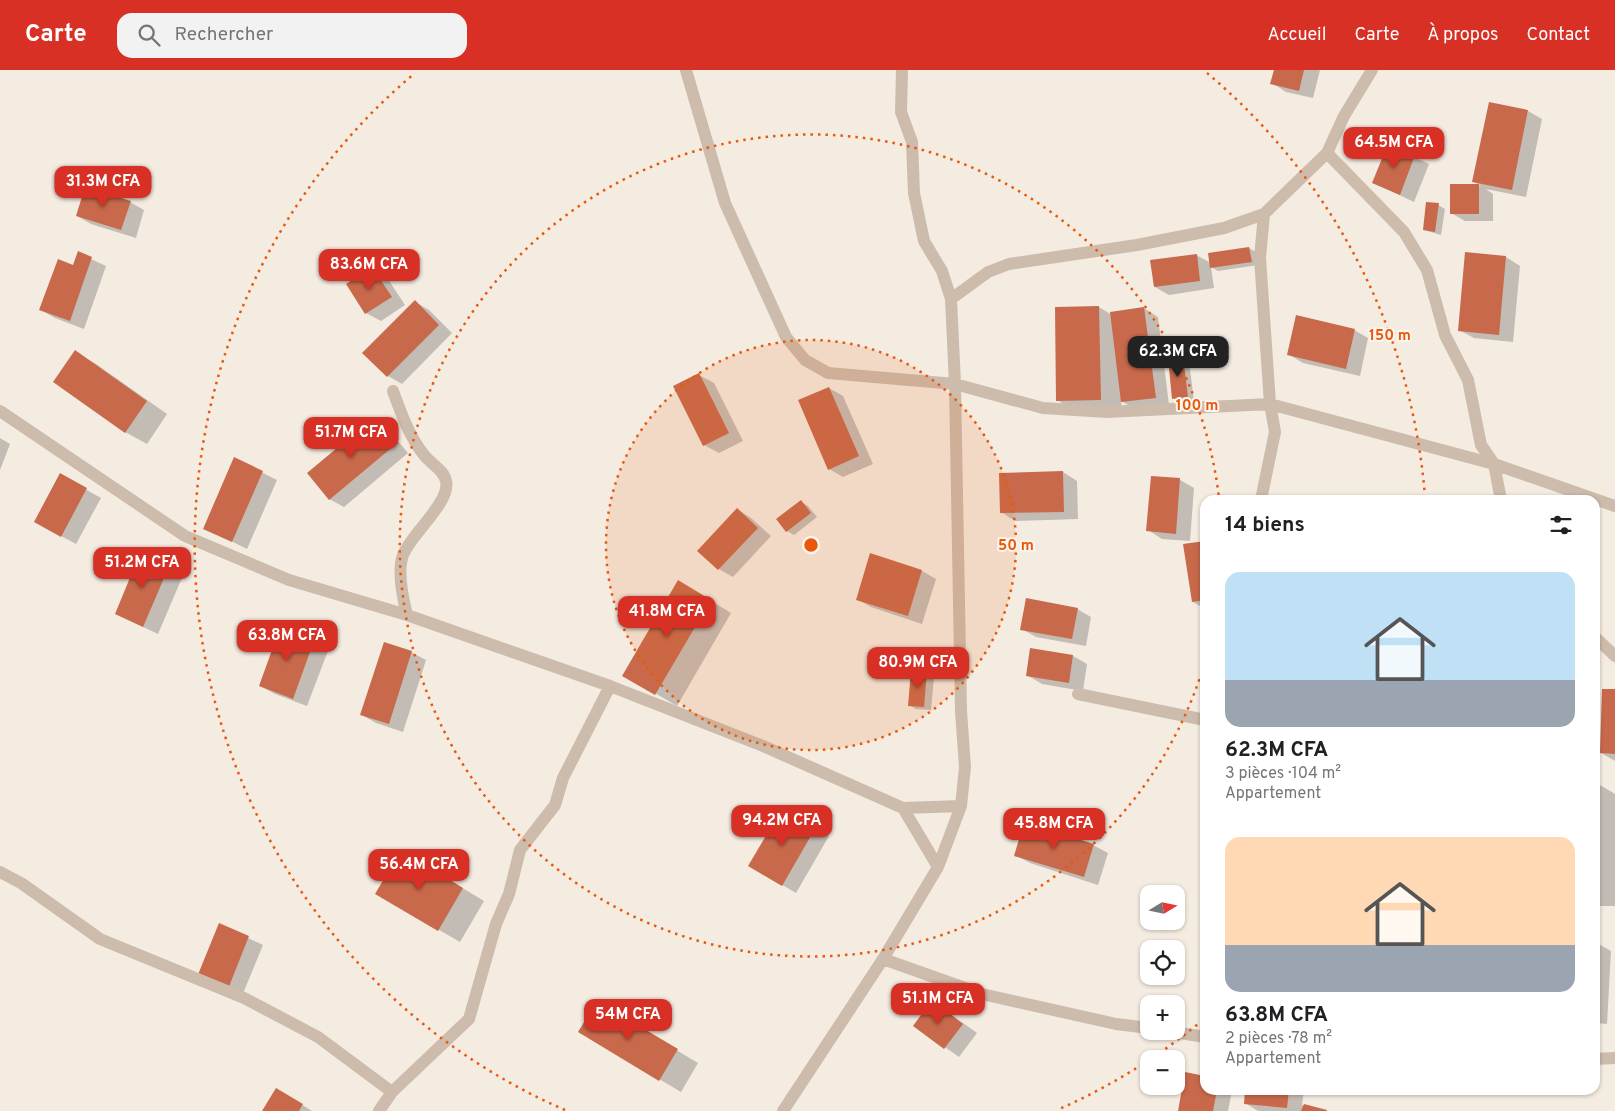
<!DOCTYPE html>
<html lang="fr">
<head>
<meta charset="utf-8">
<style>
  body { margin:0; font-family:Overpass,sans-serif; background:#f2f2f2; color:#202124; height:100vh; display:flex; flex-direction:column; font-size:19px; white-space:nowrap }
  * { box-sizing:border-box; margin:0 }
  p { font-size:16px; color:#757577 }
  .icon { flex:none; width:28px; height:28px; fill:none; stroke:currentColor; stroke-width:2; stroke-linecap:round; stroke-linejoin:round }
  .map { position:relative; flex:1; overflow:hidden }
  .drawer { position:absolute; left:1200px; top:425px; width:400px; height:600px; display:flex; flex-direction:column; background:#fff; border-radius:15px; box-shadow:0 1px 4px #0004 }
  .drawer>* { flex:none }
  .needle { width:32px; rotate:80deg }
  .tools { position:absolute; left:1140px; top:815px; display:grid; gap:10px }
  .tools a { display:grid; place-items:center; width:45px; height:45px; border-radius:10px; background:#fff; box-shadow:0 1px 4px #0004; font-size:25px }
  .price { position:absolute; translate:-50% -42px; padding:0 11px; border-radius:10px; background:#d93025; color:#fff; font-size:16px; line-height:32px; filter:drop-shadow(0 1px 2px #0008) }
  .price::after { content:''; position:absolute; left:50%; top:30px; width:15px; height:11px; margin-left:-8px; background:inherit; clip-path:polygon(0 0,100% 0,50% 100%) }
  .price.active { background:#222; color:#fff }
  ul { padding:0; list-style:none }
  li { display:grid; align-content:center; gap:10px; height:265px; padding:0 25px }
  li span { display:grid; place-items:center; height:155px; border-radius:15px; color:#555 }
  li>.icon { margin-inline-start:auto }
  span .icon { width:90px; height:90px; fill:#fffc; stroke-width:1 }
  li b { font-size:21px }
  h2 { display:flex; justify-content:space-between; align-items:center; height:60px; padding:0 25px; font-size:21px }
  header { display:flex; align-items:center; gap:30px; box-sizing:border-box; height:70px; padding:0 25px; background:#d93025; color:#fff }
  header strong { font-size:24px }
  nav { display:flex; gap:28px; margin-inline-start:auto; font-size:18px }
  .search { width:350px; height:45px; background:#f2f2f2; display:flex; align-items:center; gap:12px; box-sizing:border-box; padding:0 18px; border-radius:15px; color:#757577; font-size:19px }
  .map>svg:first-child { display:block }
  .shadow { fill:#0003 }
  .building { fill:#c8694b }
  .lines { fill:none; stroke-linecap:round; stroke-linejoin:round }
  .street { stroke:#cdbbac; stroke-width:12 }
  .ring { fill:none; stroke:#e8590c; stroke-width:2.5; stroke-dasharray:2.5 5 }
  .centre { fill:#e8590c; stroke:#fbf5ee; stroke-width:2.5 }
  .ring-label { font-size:15px; text-anchor:middle; font-weight:bold; fill:#e8590c; stroke:#fbf5ee; stroke-width:4; stroke-linejoin:round; paint-order:stroke }
</style>
</head>
<body>
<header>
<strong>Carte</strong>
<div class="search"><svg class="icon" aria-label="search" viewBox="0 0 24 24"><circle cx="10" cy="10" r="6"/><path d="M15 15l6 6"/></svg>Rechercher</div>
<nav><a>Accueil</a><a>Carte</a><a>À propos</a><a>Contact</a></nav>
</header>
<div class="map">
<svg width="1615" height="1041" viewBox="0 0 1615 1041">
  <rect width="100%" height="100%" fill="#f4ebe1"/>
  <!-- shadow -->
  <path class="shadow" d="M 1275,0 L 1320,0 L 1313,28 L 1286,22 L 1272,13 Z
    M 1490,33 L 1528,41 L 1542,49 L 1526,127 L 1486,119 L 1493,124 L 1493,151 L 1465,151 L 1451,143 L 1451,115 L 1481,116 L 1473,111 Z
    M 1388,75 L 1429,94 L 1414,132 L 1374,113 Z
    M 130,132 L 144,140 L 136,168 L 91,154 L 77,146 Z
    M 1438,135 L 1445,139 L 1441,165 L 1424,160 Z
    M 1249,178 L 1256,182 L 1258,195 L 1218,201 L 1211,197 L 1214,218 L 1169,225 L 1155,217 L 1196,185 L 1211,193 Z
    M 78,183 L 106,196 L 84,259 L 55,248 L 41,240 L 74,196 Z
    M 1506,187 L 1520,196 L 1513,272 L 1474,268 L 1459,260 Z
    M 372,198 L 386,206 L 405,235 L 381,251 L 366,243 Z
    M 415,232 L 429,240 L 452,263 L 402,314 L 388,306 Z
    M 1099,237 L 1112,245 L 1144,238 L 1158,247 L 1169,335 L 1137,340 L 1121,331 L 1122,342 L 1078,342 L 1057,330 Z
    M 1354,260 L 1368,268 L 1360,306 L 1303,293 L 1288,284 Z
    M 75,282 L 96,294 L 167,344 L 147,374 L 125,362 Z
    M 1183,288 L 1189,292 L 1194,331 L 1180,332 L 1174,328 Z
    M 699,305 L 714,313 L 743,371 L 719,383 L 704,375 Z
    M 829,318 L 843,326 L 873,394 L 843,407 L 829,399 Z
    M 373,350 L 387,358 L 408,383 L 344,437 L 329,429 Z
    M 0,368 L 10,374 L 0,400 Z
    M 235,389 L 277,410 L 247,479 L 205,458 Z
    M 1063,402 L 1077,411 L 1078,449 L 1015,451 L 1001,442 Z
    M 60,405 L 101,428 L 76,474 L 50,460 Z
    M 1152,407 L 1180,410 L 1194,418 L 1190,471 L 1162,469 L 1148,460 Z
    M 801,432 L 808,436 L 817,447 L 794,465 L 787,461 L 778,449 Z
    M 737,439 L 751,448 L 771,466 L 733,507 L 719,499 Z
    M 1205,472 L 1205,539 L 1193,532 Z
    M 142,483 L 184,503 L 158,564 L 116,544 Z
    M 871,485 L 922,501 L 936,509 L 922,554 L 871,537 L 857,529 Z
    M 700,524 L 731,543 L 677,636 L 624,605 Z
    M 1077,539 L 1091,547 L 1086,576 L 1036,567 L 1022,559 Z
    M 282,557 L 329,578 L 307,636 L 275,624 L 260,616 Z
    M 1031,579 L 1073,586 L 1087,594 L 1083,621 L 1042,614 L 1027,605 Z
    M 411,582 L 426,590 L 403,662 L 376,653 L 362,645 Z
    M 912,601 L 927,603 L 934,607 L 931,640 L 916,639 L 909,635 Z
    M 1615,621 L 1615,691 L 1601,683 Z
    M 1595,715 L 1600,715 L 1615,724 L 1615,836 L 1595,836 Z
    M 783,739 L 829,766 L 796,823 L 750,796 Z
    M 1093,775 L 1108,783 L 1098,815 L 1030,793 L 1015,785 Z
    M 423,794 L 484,831 L 460,872 L 377,824 Z
    M 220,855 L 263,875 L 242,926 L 213,914 Z
    M 1595,872 L 1611,881 L 1607,954 L 1595,953 Z
    M 932,931 L 977,963 L 959,987 L 914,955 Z
    M 618,945 L 698,993 L 681,1022 L 580,962 Z
    M 1205,1007 L 1205,1020 L 1232,1020 L 1228,1041 L 1180,1041 Z
    M 1246,1020 L 1304,1020 L 1302,1035 L 1324,1041 L 1258,1041 L 1245,1033 Z
    M 290,1027 L 312,1041 L 264,1041 Z"/>
  <!-- building -->
  <path class="building" d="M 1274,0 L 1304,0 L 1299,21 L 1270,14 Z
    M 1489,32 L 1528,40 L 1512,120 L 1472,112 Z
    M 1388,74 L 1415,85 L 1400,125 L 1372,113 Z
    M 1450,114 L 1479,114 L 1479,144 L 1450,144 Z
    M 85,117 L 131,131 L 121,160 L 76,146 Z
    M 1426,132 L 1439,133 L 1435,162 L 1423,160 Z
    M 1249,177 L 1252,192 L 1210,198 L 1208,183 Z
    M 78,181 L 92,187 L 70,251 L 39,240 L 58,189 L 73,195 Z
    M 1465,182 L 1506,186 L 1499,265 L 1458,261 Z
    M 1197,184 L 1200,211 L 1154,217 L 1150,190 Z
    M 372,197 L 392,227 L 365,244 L 346,214 Z
    M 415,230 L 439,255 L 387,307 L 362,283 Z
    M 1099,236 L 1101,330 L 1056,331 L 1055,237 Z
    M 1144,237 L 1156,328 L 1121,332 L 1110,242 Z
    M 1296,245 L 1355,259 L 1346,299 L 1287,285 Z
    M 75,280 L 147,331 L 125,363 L 53,312 Z
    M 1183,286 L 1188,327 L 1172,329 L 1168,288 Z
    M 699,303 L 729,363 L 703,376 L 673,316 Z
    M 829,317 L 859,386 L 828,400 L 798,330 Z
    M 373,348 L 395,375 L 329,430 L 307,403 Z
    M 234,387 L 263,401 L 232,472 L 203,459 Z
    M 1063,401 L 1064,442 L 1000,443 L 999,403 Z
    M 60,403 L 87,418 L 61,467 L 34,452 Z
    M 1151,406 L 1180,408 L 1176,464 L 1146,461 Z
    M 801,430 L 811,443 L 786,462 L 776,449 Z
    M 737,438 L 758,458 L 718,500 L 697,481 Z
    M 1205,471 L 1205,530 L 1192,532 L 1183,474 Z
    M 141,481 L 170,494 L 143,557 L 115,544 Z
    M 870,483 L 922,500 L 908,546 L 856,530 Z
    M 678,510 L 711,530 L 655,625 L 622,606 Z
    M 1026,528 L 1078,538 L 1072,569 L 1020,560 Z
    M 281,555 L 315,568 L 293,629 L 259,616 Z
    M 384,572 L 412,581 L 389,654 L 360,645 Z
    M 1030,578 L 1073,585 L 1069,613 L 1026,606 Z
    M 911,600 L 927,601 L 924,637 L 908,636 Z
    M 1602,619 L 1615,619 L 1615,684 L 1600,683 Z
    M 1595,714 L 1600,714 L 1600,825 L 1595,825 Z
    M 783,737 L 816,757 L 782,816 L 748,796 Z
    M 1024,752 L 1094,774 L 1084,807 L 1014,786 Z
    M 401,780 L 463,818 L 438,861 L 375,824 Z
    M 219,853 L 249,866 L 228,919 L 197,907 Z
    M 1595,871 L 1597,871 L 1597,888 L 1595,888 Z
    M 932,930 L 963,954 L 944,979 L 913,956 Z
    M 597,931 L 678,979 L 659,1011 L 578,962 Z
    M 1185,1002 L 1205,1006 L 1205,1020 L 1217,1020 L 1213,1041 L 1178,1041 Z
    M 276,1018 L 303,1034 L 299,1041 L 262,1041 Z
    M 1245,1020 L 1289,1020 L 1287,1038 L 1244,1034 Z
    M 1304,1034 L 1327,1040 L 1327,1041 L 1301,1041 Z"/>
  <g class="lines">
    <!-- street -->
    <path class="street" d="M 686,0 L 725,133 L 786,267 L 805,290 L 828,303 L 955,314 L 1043,338 L 1107,342 L 1270,334 L 1494,394 L 1615,436
      M 1327,83 L 1404,162 L 1427,200 L 1445,265 L 1468,310 L 1481,375 L 1494,394 L 1501,430
      M 951,229 L 988,202 L 1009,194 L 1137,175 L 1224,158 L 1264,144
      M 393,321 C 401,343 409,366 424,385 C 431,394 444,400 446,411 C 451,432 411,464 403,485 C 397,501 403,529 407,545
      M 0,341 L 185,466 L 289,510 L 407,545 L 610,616 L 763,676 L 903,738 L 938,797
      M 1261,430 L 1275,362 L 1270,334 L 1260,188 L 1264,144 L 1327,83 L 1344,46 L 1372,0
      M 1595,567 L 1615,586
      M 1078,624 L 1205,650
      M 903,738 L 961,736
      M 0,802 L 21,813 L 100,869 L 244,928 L 318,967 L 392,1022
      M 883,889 L 982,924 L 1116,954 L 1149,958
      M 1168,961 L 1205,967
      M 1595,989 L 1615,988
      M 379,1041 L 392,1022 L 469,949 L 496,854 L 509,824 L 520,780 L 555,735 L 563,708 L 610,616
      M 783,1041 L 883,889 L 938,797 L 961,736 L 965,697 L 961,641 L 955,314 L 951,229 L 942,201 L 924,171 L 914,123 L 912,72 L 901,42 L 902,0"/>
  </g>
  <!-- distance rings -->
  <circle cx="811" cy="475" r="205" fill="#e8590c" fill-opacity=".12"/>
  <g class="ring">
    <circle cx="811" cy="475" r="205"/>
    <path d="M1204 595A411 411 0 1 1 1219 428"/>
    <path d="M1203 950A616 616 0 0 1 1057 1040M565 1040A616 616 0 0 1 415 3M1207 3A616 616 0 0 1 1425 427"/>
  </g>
  <circle cx="811" cy="475" r="8" class="centre"/>
  <g class="ring-label">
    <text x="1390" y="270">150 m</text>
    <text x="1197" y="340">100 m</text>
    <text x="1016" y="480">50 m</text>
  </g>
</svg>
<div class="tools">
<a><svg class="needle" viewBox="-14 -14 28 28"><path d="M0-13l5 13h-10z" fill="#e53935"/><path d="M0 13l5-13h-10z" fill="#757577"/></svg></a>
<a><svg class="icon" aria-label="locate" viewBox="0 0 24 24"><circle cx="12" cy="12" r="6"/><path d="M12 2v4M12 18v4M2 12h4M18 12h4"/></svg></a>
<a>+</a>
<a>−</a>
</div>
<b class="price" style="left:1394px;top:99px">64.5M CFA</b>
<b class="price" style="left:103px;top:138px">31.3M CFA</b>
<b class="price" style="left:369px;top:221px">83.6M CFA</b>
<b class="price active" style="left:1178px;top:308px">62.3M CFA</b>
<b class="price" style="left:351px;top:389px">51.7M CFA</b>
<b class="price" style="left:142px;top:519px">51.2M CFA</b>
<b class="price" style="left:667px;top:568px">41.8M CFA</b>
<b class="price" style="left:287px;top:592px">63.8M CFA</b>
<b class="price" style="left:918px;top:619px">80.9M CFA</b>
<b class="price" style="left:782px;top:777px">94.2M CFA</b>
<b class="price" style="left:1054px;top:780px">45.8M CFA</b>
<b class="price" style="left:419px;top:821px">56.4M CFA</b>
<b class="price" style="left:938px;top:955px">51.1M CFA</b>
<b class="price" style="left:628px;top:971px">54M CFA</b>
<section class="drawer">
<h2>14 biens<svg class="icon" aria-label="filters" viewBox="0 0 24 24"><path d="M4 7h16M4 17h16"/><circle cx="9" cy="7" r="2"/><circle cx="15" cy="17" r="2"/></svg></h2>
<ul>
<li><span style="background:linear-gradient(#bfe0f5 70%,#9aa5b1 0)"><svg class="icon" aria-label="home" viewBox="0 0 24 24"><path d="M3 11l9-7 9 7M6 9v11h12V9"/></svg></span><div><b>62.3M CFA</b><p>3 pièces · 104 m²</p><p>Appartement</p></div></li>
<li><span style="background:linear-gradient(#ffd9b3 70%,#9aa5b1 0)"><svg class="icon" aria-label="home" viewBox="0 0 24 24"><path d="M3 11l9-7 9 7M6 9v11h12V9"/></svg></span><div><b>63.8M CFA</b><p>2 pièces · 78 m²</p><p>Appartement</p></div></li>
</ul>
</section>
</div>
</body>
</html>
